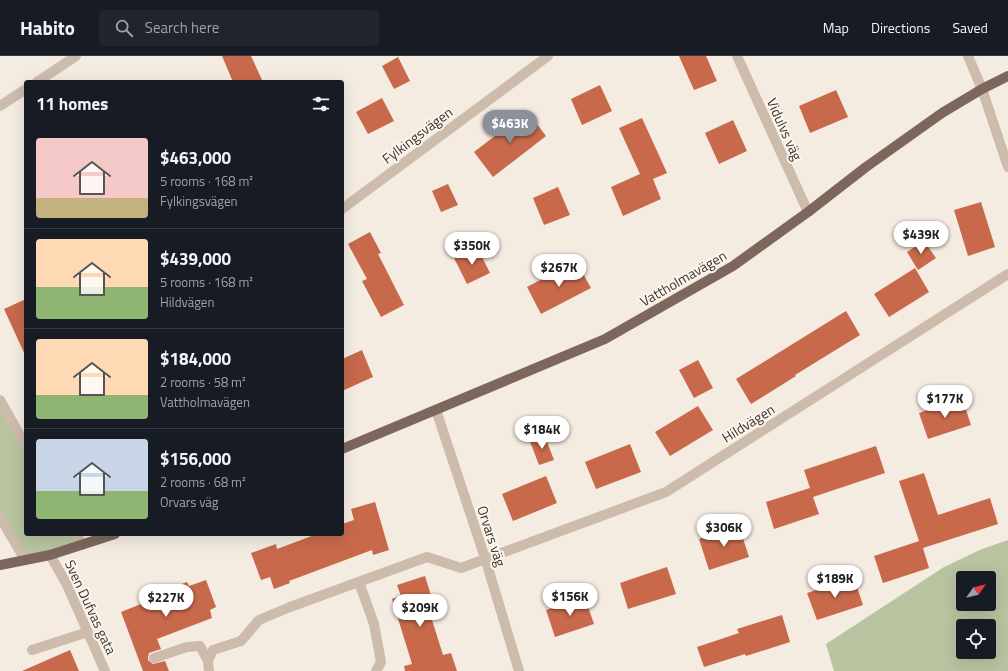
<!DOCTYPE html>
<html lang="en">
<head>
<meta charset="utf-8">
<style>
  body { margin:0; font-family:"Titillium Web",sans-serif; background:#20242c; color:#f1f3f6; height:100vh; display:flex; flex-direction:column; font-size:15px; white-space:nowrap }
  * { box-sizing:border-box; margin:0 }
  p { font-size:13px; color:#9ea1a6 }
  .icon { flex:none; width:22px; height:22px; fill:none; stroke:currentColor; stroke-width:2; stroke-linecap:round; stroke-linejoin:round }
  .map { position:relative; flex:1; overflow:hidden }
  .drawer { position:absolute; left:24px; top:24px; width:320px; height:456px; display:flex; flex-direction:column; background:#171b24; border-radius:4px; box-shadow:0 4px 16px #0002 }
  .drawer>* { flex:none }
  .needle { width:26px; rotate:56deg }
  .fabs { position:absolute; left:956px; top:515px; display:grid; gap:8px }
  .fabs a { display:grid; place-items:center; width:40px; height:40px; border-radius:4px; background:#171b24; box-shadow:0 4px 16px #0002; font-size:20px }
  .price { position:absolute; translate:-50% -34px; padding:0 9px; border-radius:14px; background:#fff; color:#222; font-size:13px; line-height:26px; filter:drop-shadow(0 1px 2px #0008) }
  .price::after { content:''; position:absolute; left:50%; top:24px; width:12px; height:9px; margin-left:-6px; background:inherit; clip-path:polygon(0 0,100% 0,50% 100%) }
  .price.selected { background:#8c9099; color:#fff }
  ul { padding:0; list-style:none }
  li { display:flex; align-items:center; gap:12px; height:100px; padding:0 12px }
  li+li { border-top:1px solid #363941 }
  li span { display:grid; place-items:center; flex:none; width:112px; height:80px; border-radius:4px; color:#555 }
  li>.icon { margin-inline-start:auto }
  span .icon { width:48px; height:48px; fill:#fffc; stroke-width:1 }
  li b { font-size:17px }
  h2 { display:flex; justify-content:space-between; align-items:center; height:48px; padding:0 12px; font-size:17px }
  header { display:flex; align-items:center; gap:24px; box-sizing:border-box; height:56px; padding:0 20px; background:#171b24; border-bottom:1px solid #363941 }
  header strong { font-size:19px }
  nav { display:flex; gap:22px; margin-inline-start:auto; font-size:14px }
  .search { width:280px; height:36px; background:#20242c; display:flex; align-items:center; gap:10px; box-sizing:border-box; padding:0 14px; border-radius:4px; color:#9ea1a6; font-size:15px }
  .map>svg:first-child { display:block }
  .green { fill:#b8c4a0; fill-rule:evenodd }
  .building { fill:#c8694b }
  .lines { fill:none; stroke-linecap:round; stroke-linejoin:round }
  .minor { stroke:#cdbbac; stroke-width:10 }
  .major { stroke:#7d675c; stroke-width:10 }
  .labels { text-anchor:middle; dominant-baseline:central; stroke-width:4; stroke-linejoin:round; paint-order:stroke }
  .street-label { font-size:14px; fill:#3b302b; stroke:#fbf5ee }
</style>
</head>
<body>
<header>
<strong>Habito</strong>
<div class="search"><svg class="icon" aria-label="search" viewBox="0 0 24 24"><circle cx="10" cy="10" r="6"/><path d="M15 15l6 6"/></svg>Search here</div>
<nav><a>Map</a><a>Directions</a><a>Saved</a></nav>
</header>
<div class="map">
<svg width="1008" height="615" viewBox="0 0 1008 615">
  <rect width="100%" height="100%" fill="#f4ebe1"/>
  <!-- green -->
  <path class="green" d="M 0,344 L 26,390 L 26,478 L 76,478 L 82,489 L 25,504 L 0,461 Z
    M 1008,484 L 1008,615 L 834,615 L 826,588 L 944,511 L 982,493 ZM 963,522 L 989,522 L 989,548 L 963,548 ZM 963,570 L 989,570 L 989,596 L 963,596 Z"/>
  <!-- building -->
  <path class="building" d="M 222,0 L 251,0 L 263,26 L 233,26 Z
    M 679,0 L 706,0 L 717,25 L 694,34 Z
    M 398,1 L 410,25 L 394,33 L 382,10 Z
    M 600,29 L 612,55 L 582,69 L 571,43 Z
    M 836,34 L 848,61 L 810,77 L 799,50 Z
    M 382,42 L 394,65 L 368,78 L 356,56 Z
    M 527,55 L 546,80 L 493,121 L 474,96 Z
    M 642,62 L 667,117 L 653,123 L 661,143 L 623,160 L 611,131 L 640,118 L 619,72 Z
    M 733,64 L 747,95 L 719,108 L 705,77 Z
    M 448,128 L 458,149 L 441,156 L 432,135 Z
    M 558,131 L 570,159 L 544,169 L 533,142 Z
    M 981,146 L 995,191 L 968,200 L 954,154 Z
    M 370,176 L 381,197 L 378,198 L 404,249 L 381,261 L 362,225 L 367,223 L 348,188 Z
    M 924,185 L 936,202 L 918,214 L 907,196 Z
    M 477,191 L 490,217 L 467,228 L 454,202 Z
    M 576,205 L 591,232 L 541,258 L 527,231 Z
    M 915,212 L 929,236 L 889,261 L 874,238 Z
    M 26,243 L 26,301 L 4,253 Z
    M 846,255 L 860,279 L 795,319 L 796,320 L 751,348 L 736,323 Z
    M 362,294 L 373,321 L 342,335 L 342,303 Z
    M 698,304 L 713,332 L 694,342 L 679,314 Z
    M 962,342 L 971,369 L 928,383 L 919,357 Z
    M 698,350 L 713,374 L 670,400 L 655,376 Z
    M 544,378 L 554,404 L 539,409 L 529,383 Z
    M 630,388 L 641,416 L 596,433 L 585,406 Z
    M 876,390 L 885,417 L 813,441 L 819,458 L 774,473 L 766,446 L 810,432 L 804,414 Z
    M 924,417 L 938,459 L 990,442 L 998,468 L 923,492 L 929,512 L 883,527 L 874,500 L 919,485 L 899,425 Z
    M 546,420 L 557,447 L 513,465 L 502,438 Z
    M 375,446 L 389,494 L 373,499 L 372,494 L 289,525 L 290,527 L 274,533 L 270,521 L 261,524 L 251,497 L 276,488 L 277,493 L 317,478 L 342,478 L 342,468 L 354,464 L 351,453 Z
    M 739,470 L 749,501 L 709,514 L 699,483 Z
    M 667,511 L 676,538 L 628,553 L 620,527 Z
    M 425,520 L 433,546 L 427,548 L 443,599 L 451,597 L 457,615 L 405,615 L 404,610 L 412,608 L 392,543 L 401,540 L 397,529 Z
    M 854,522 L 863,549 L 817,564 L 807,537 Z
    M 206,524 L 216,551 L 210,554 L 212,562 L 157,583 L 161,593 L 149,597 L 148,601 L 148,604 L 153,608 L 165,605 L 169,615 L 143,615 L 121,556 L 141,548 L 139,544 L 187,526 L 189,530 Z
    M 585,542 L 594,568 L 555,581 L 546,554 Z
    M 782,559 L 790,586 L 746,600 L 745,598 L 704,611 L 697,591 L 739,577 L 737,573 Z
    M 70,594 L 79,615 L 22,615 Z"/>
  <g class="lines">
    <!-- minor -->
    <path class="minor" d="M 737,0 L 808,156
      M 968,0 L 982,33 L 1008,111
      M 37,26 L 76,0
      M 0,50 L 26,33
      M 342,153 L 548,0
      M 0,344 L 26,390
      M 436,354 L 485,502 L 519,615
      M 0,461 L 25,504
      M 76,478 L 82,489
      M 50,499 L 66,527 L 105,615
      M 359,526 L 374,568 L 381,606 L 376,615
      M 32,594 L 88,576
      M 154,602 L 187,591 L 200,590 L 208,605
      M 209,615 L 208,605 L 213,594 L 241,585 L 259,564 L 290,551 L 427,501 L 461,512 L 666,436 L 1008,218"/>
    <!-- major -->
    <path class="major" d="M 342,393 L 605,283 L 733,210 L 808,156 L 866,111 L 942,57 L 982,33 L 1008,20
      M 0,509 L 50,499 L 115,478"/>
  </g>
  <g class="labels">
    <!-- street labels -->
    <g class="street-label">
      <text transform="translate(785 73) rotate(66)">Vidulvs väg</text>
      <text transform="translate(417 79) rotate(-37)">Fylkingsvägen</text>
      <text transform="translate(683 222) rotate(-30)">Vattholmavägen</text>
      <text transform="translate(748 367) rotate(-32)">Hildvägen</text>
      <text transform="translate(492 480) rotate(72)">Orvars väg</text>
      <text transform="translate(91 551) rotate(65)">Sven Dufvas gata</text>
    </g>
  </g>
</svg>
<div class="fabs">
<a><svg class="needle" viewBox="-14 -14 28 28"><path d="M0-13l5 13h-10z" fill="#e53935"/><path d="M0 13l5-13h-10z" fill="#9ea1a6"/></svg></a>
<a><svg class="icon" aria-label="locate" viewBox="0 0 24 24"><circle cx="12" cy="12" r="6"/><path d="M12 2v4M12 18v4M2 12h4M18 12h4"/></svg></a>
</div>
<b class="price selected" style="left:510px;top:88px">$463K</b>
<b class="price" style="left:921px;top:199px">$439K</b>
<b class="price" style="left:472px;top:210px">$350K</b>
<b class="price" style="left:559px;top:232px">$267K</b>
<b class="price" style="left:945px;top:363px">$177K</b>
<b class="price" style="left:542px;top:394px">$184K</b>
<b class="price" style="left:724px;top:492px">$306K</b>
<b class="price" style="left:835px;top:543px">$189K</b>
<b class="price" style="left:570px;top:561px">$156K</b>
<b class="price" style="left:166px;top:562px">$227K</b>
<b class="price" style="left:420px;top:572px">$209K</b>
<section class="drawer">
<h2>11 homes<svg class="icon" aria-label="filters" viewBox="0 0 24 24"><path d="M4 7h16M4 17h16"/><circle cx="9" cy="7" r="2"/><circle cx="15" cy="17" r="2"/></svg></h2>
<ul>
<li><span style="background:linear-gradient(#f6c9c9 75%,#c2b280 0)"><svg class="icon" aria-label="home" viewBox="0 0 24 24"><path d="M3 11l9-7 9 7M6 9v11h12V9"/></svg></span><div><b>$463,000</b><p>5 rooms · 168 m²</p><p>Fylkingsvägen</p></div></li>
<li><span style="background:linear-gradient(#ffd9b3 60%,#8fb573 0)"><svg class="icon" aria-label="home" viewBox="0 0 24 24"><path d="M3 11l9-7 9 7M6 9v11h12V9"/></svg></span><div><b>$439,000</b><p>5 rooms · 168 m²</p><p>Hildvägen</p></div></li>
<li><span style="background:linear-gradient(#ffd9b3 70%,#8fb573 0)"><svg class="icon" aria-label="home" viewBox="0 0 24 24"><path d="M3 11l9-7 9 7M6 9v11h12V9"/></svg></span><div><b>$184,000</b><p>2 rooms · 58 m²</p><p>Vattholmavägen</p></div></li>
<li><span style="background:linear-gradient(#c9d6e8 65%,#8fb573 0)"><svg class="icon" aria-label="home" viewBox="0 0 24 24"><path d="M3 11l9-7 9 7M6 9v11h12V9"/></svg></span><div><b>$156,000</b><p>2 rooms · 68 m²</p><p>Orvars väg</p></div></li>
</ul>
</section>
</div>
</body>
</html>
